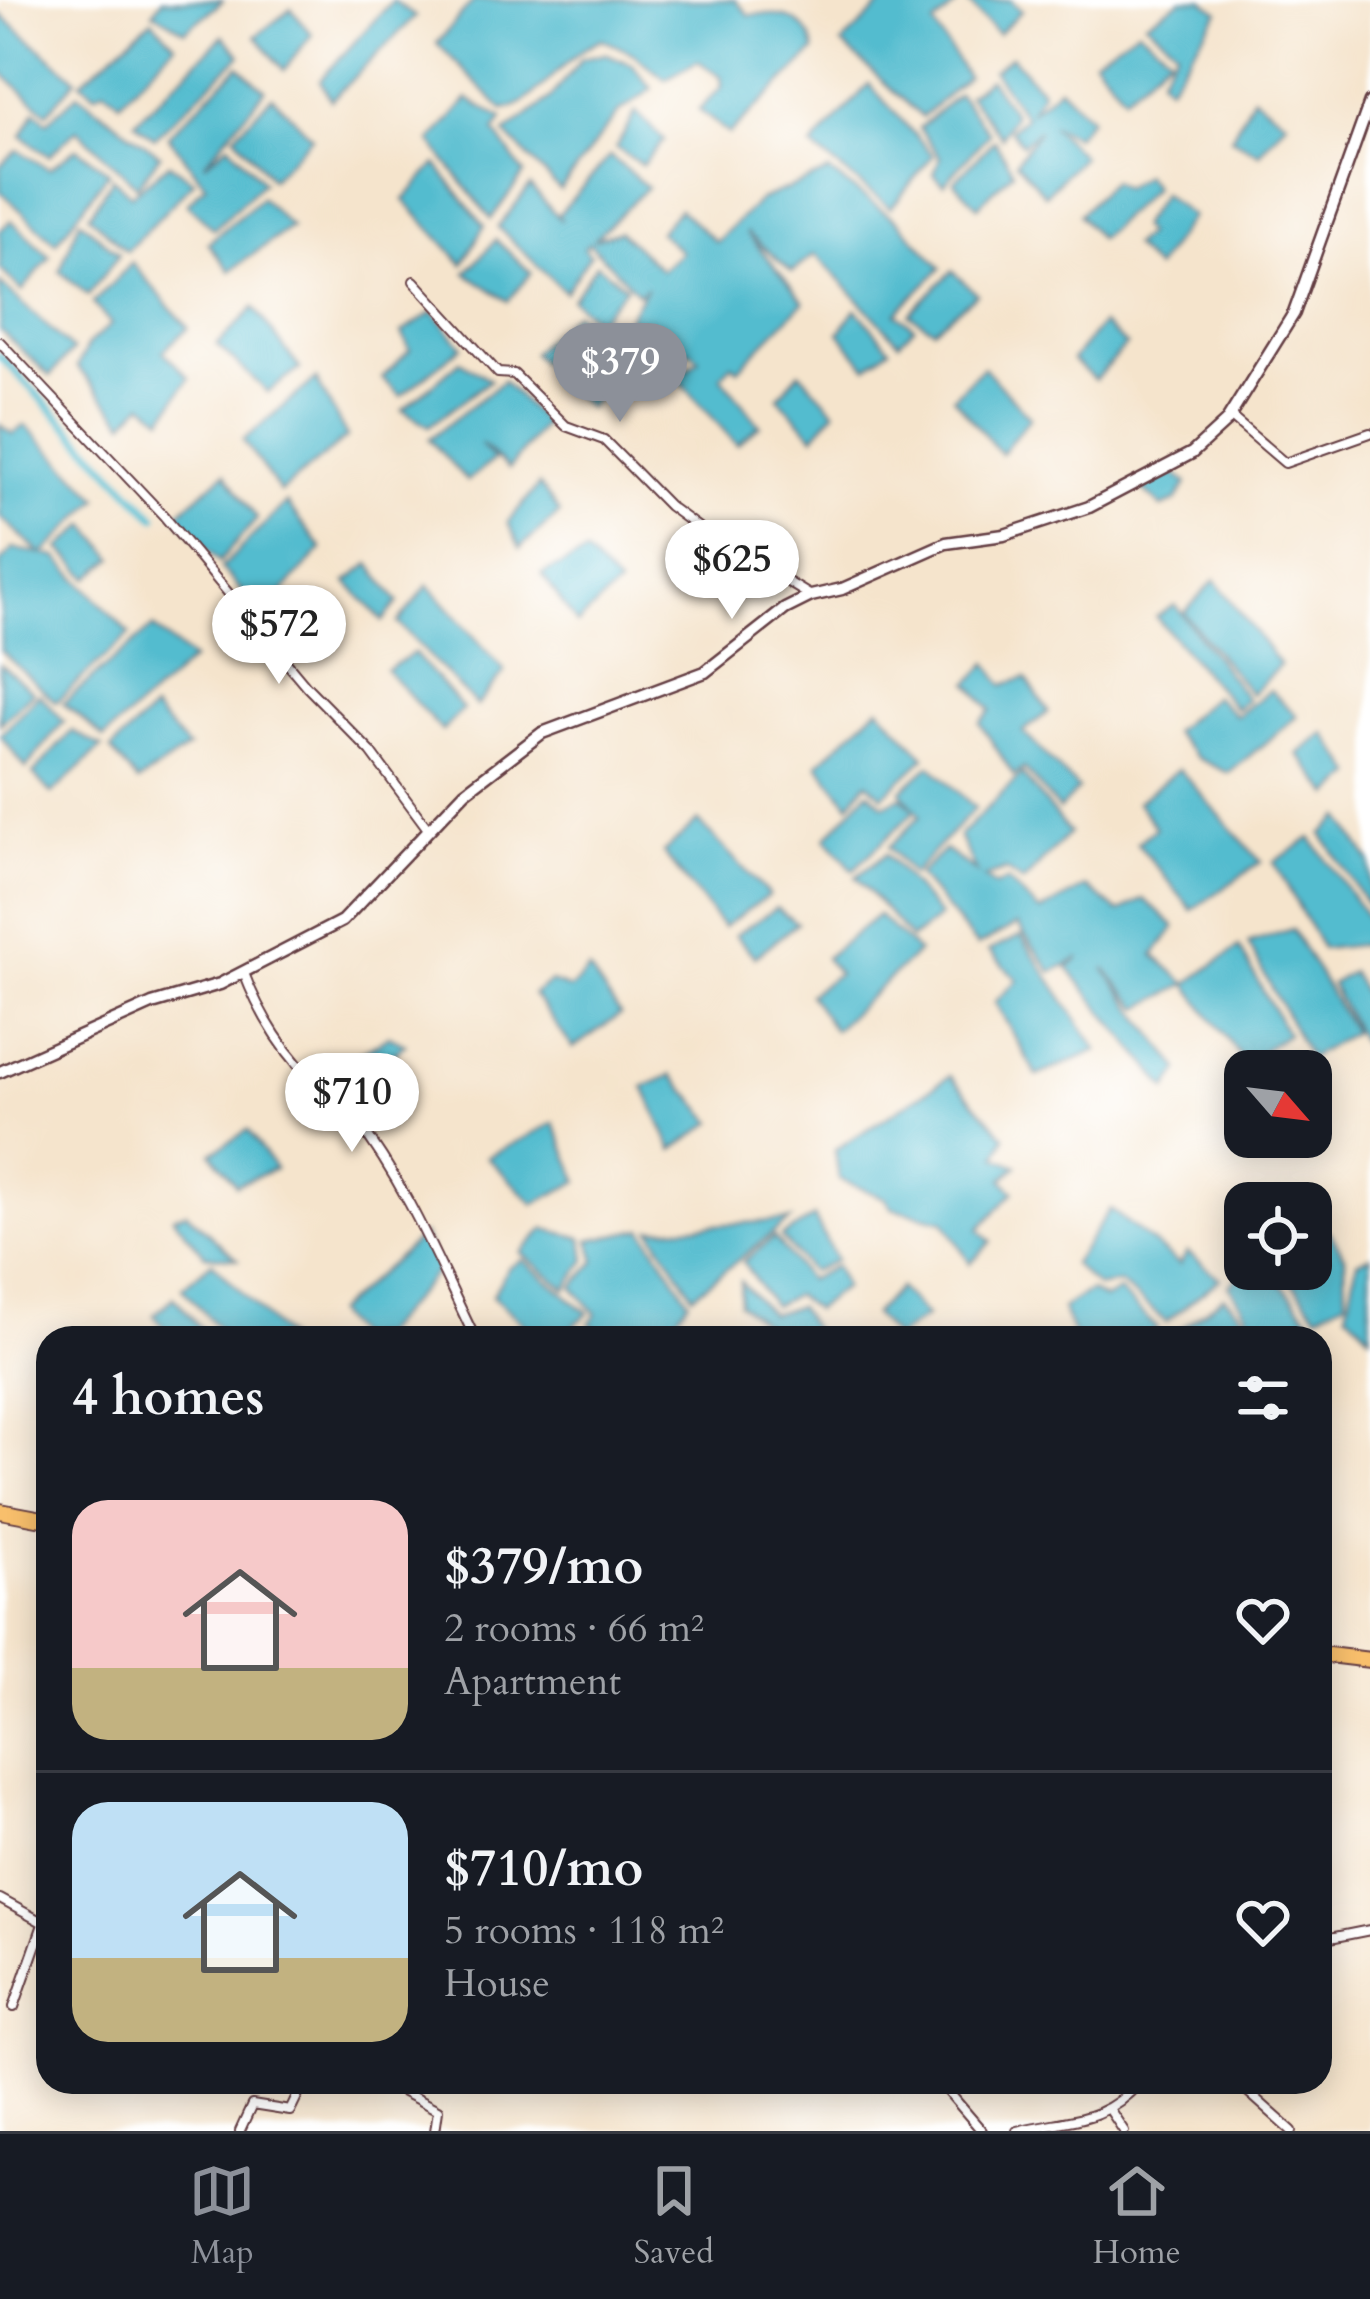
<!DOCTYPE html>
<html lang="en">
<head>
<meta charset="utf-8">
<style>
  body { margin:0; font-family:Cardo,serif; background:#20242c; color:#f1f3f6; height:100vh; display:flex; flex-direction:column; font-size:45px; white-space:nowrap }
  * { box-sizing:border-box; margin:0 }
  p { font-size:39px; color:#9ea1a6 }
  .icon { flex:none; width:66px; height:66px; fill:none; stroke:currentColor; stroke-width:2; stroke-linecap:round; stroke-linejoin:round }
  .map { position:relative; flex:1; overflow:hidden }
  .side { position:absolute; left:36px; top:1326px; width:1296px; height:768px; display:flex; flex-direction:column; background:#171b24; border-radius:36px; box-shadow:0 6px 30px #0003 }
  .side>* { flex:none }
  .needle { width:78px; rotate:118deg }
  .buttons { position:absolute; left:1224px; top:1050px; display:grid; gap:24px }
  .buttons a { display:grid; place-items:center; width:108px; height:108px; border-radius:24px; background:#171b24; box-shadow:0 6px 30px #0003; font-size:60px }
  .price { position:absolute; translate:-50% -102px; padding:0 27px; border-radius:42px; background:#fff; color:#222; font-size:39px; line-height:78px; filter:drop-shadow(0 3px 6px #0008) }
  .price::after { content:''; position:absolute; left:50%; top:72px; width:36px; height:27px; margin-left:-18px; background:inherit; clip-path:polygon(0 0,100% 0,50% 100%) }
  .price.on { background:#8c9099; color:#fff }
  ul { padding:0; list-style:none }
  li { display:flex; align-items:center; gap:36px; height:300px; padding:0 36px }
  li+li { border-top:3px solid #363941 }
  li span { display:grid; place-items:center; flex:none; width:336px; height:240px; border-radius:36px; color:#555 }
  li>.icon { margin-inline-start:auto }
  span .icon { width:144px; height:144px; fill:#fffc; stroke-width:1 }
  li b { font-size:51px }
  h2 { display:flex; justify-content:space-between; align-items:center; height:144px; padding:0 36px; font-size:51px }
  .tabs { display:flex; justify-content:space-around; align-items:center; height:168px; border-top:3px solid #363941; background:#171b24; font-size:33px; color:#9ea1a6 }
  .tabs a { display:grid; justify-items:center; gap:6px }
  .tabs .on { color:#8c9099 }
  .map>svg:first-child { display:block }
  .water { fill:#52bccf; stroke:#4e6e7d; stroke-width:3 }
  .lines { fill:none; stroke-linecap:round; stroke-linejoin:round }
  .canal { stroke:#52bccf; stroke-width:8 }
  .minor-casing { stroke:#643d43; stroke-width:12 }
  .tertiary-casing { stroke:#643d43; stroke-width:15 }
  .trunk-casing { stroke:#643d43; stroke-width:18 }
  .minor { stroke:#fff; stroke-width:8 }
  .tertiary { stroke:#fff; stroke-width:10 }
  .trunk { stroke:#f8bf6c; stroke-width:14 }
</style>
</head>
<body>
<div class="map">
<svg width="1370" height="2131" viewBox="0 0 1370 2131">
  <rect width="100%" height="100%" fill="#fff"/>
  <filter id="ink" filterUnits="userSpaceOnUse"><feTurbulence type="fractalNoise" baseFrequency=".00833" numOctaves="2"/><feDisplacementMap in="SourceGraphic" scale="24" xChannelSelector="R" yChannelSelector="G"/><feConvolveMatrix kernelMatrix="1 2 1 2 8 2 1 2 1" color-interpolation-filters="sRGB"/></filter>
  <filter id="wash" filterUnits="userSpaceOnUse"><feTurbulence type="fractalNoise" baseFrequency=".004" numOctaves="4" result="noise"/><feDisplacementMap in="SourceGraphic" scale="48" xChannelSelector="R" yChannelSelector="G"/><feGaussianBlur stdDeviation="2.7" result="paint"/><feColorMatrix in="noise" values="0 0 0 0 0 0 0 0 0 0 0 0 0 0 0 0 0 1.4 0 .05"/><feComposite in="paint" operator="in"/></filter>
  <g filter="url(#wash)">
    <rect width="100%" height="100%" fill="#f5e4cc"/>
    <!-- water -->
    <path class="water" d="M 162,0 L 222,0 L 223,1 L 185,31 L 153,12 Z
      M 393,0 L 415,17 L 331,100 L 320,80 Z
      M 474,0 L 735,0 L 749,15 C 779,11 810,18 814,52 L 729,134 L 699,110 L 722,87 L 721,76 L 698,61 L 665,79 L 634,54 L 602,39 C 563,54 537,106 503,110 L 437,43 Z
      M 878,0 L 947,0 L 956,5 L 934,25 L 967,77 L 922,117 L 842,44 L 881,6 Z
      M 1010,0 L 1022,10 L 998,34 L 966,1 Z
      M 1182,0 L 1203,0 L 1219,12 L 1168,86 L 1160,77 L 1177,49 L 1146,22 Z
      M 291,9 L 312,34 L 284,70 L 256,36 Z
      M 0,14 L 76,79 L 47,113 L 0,71 Z
      M 152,20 L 175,44 L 120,102 L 105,89 L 95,94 L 81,82 Z
      M 1138,29 L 1170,55 L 1124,96 L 1094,59 Z
      M 223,36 L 241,55 L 154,138 L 135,122 Z
      M 605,53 L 633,65 L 652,89 L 618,113 L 560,190 L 505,133 L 550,99 L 582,58 Z
      M 1011,56 L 1042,91 L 1029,113 L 1059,87 L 1090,118 L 1075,136 L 1051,125 L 1082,156 L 1045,195 L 1016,162 L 1039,130 L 1022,144 L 1010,130 L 1025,117 L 993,71 Z
      M 239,66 L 265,90 L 204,164 L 229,144 L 263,182 L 214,229 L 187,204 L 206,185 L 168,136 Z
      M 989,79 L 1014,114 L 1001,137 L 968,95 Z
      M 869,84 L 933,155 L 891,208 L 812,147 Z
      M 78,94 L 160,155 L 137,186 L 77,129 L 49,156 L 22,136 L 35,111 L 47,122 Z
      M 958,94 L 989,133 L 944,184 L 934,174 L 940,157 L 919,128 Z
      M 272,96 L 312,137 L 271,179 L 235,135 Z
      M 1253,96 L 1286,121 L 1259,153 L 1231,138 Z
      M 468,99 L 502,119 L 495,131 L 524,174 L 491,219 L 431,142 Z
      M 636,112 L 664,140 L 642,165 L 616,148 Z
      M 994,140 L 1013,171 L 978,206 L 954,182 Z
      M 77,148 L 109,172 L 56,243 L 0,191 L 0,166 L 18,150 L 49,169 Z
      M 610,156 L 647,187 L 593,240 L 619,231 L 661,270 L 681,252 L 659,232 L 679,209 L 716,242 L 760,200 L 829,172 L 898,221 L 941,268 L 896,313 L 914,327 L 899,342 L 815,254 L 792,272 L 746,232 L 804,302 L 738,369 L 732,364 L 721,376 L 760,425 L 737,445 L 677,378 L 699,359 L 689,350 L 676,363 L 628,317 L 647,287 L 639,294 L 589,243 L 584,248 L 590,255 L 565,292 L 498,227 L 530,186 L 562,221 L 558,215 Z
      M 169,164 L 194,181 L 127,251 L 89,215 L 113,178 L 131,195 Z
      M 436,164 L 484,226 L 463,264 L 404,200 Z
      M 1144,175 L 1154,187 L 1099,239 L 1079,215 L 1111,181 L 1123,188 Z
      M 1162,194 L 1191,216 L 1155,269 L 1132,246 L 1146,234 L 1140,226 Z
      M 261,198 L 291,227 L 230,271 L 208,243 Z
      M 11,220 L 50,257 L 22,291 L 0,269 L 0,231 Z
      M 80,220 L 119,254 L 88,295 L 60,271 Z
      M 496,240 L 531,273 L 508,301 L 466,273 Z
      M 132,263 L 188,328 L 163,351 L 189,378 L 163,418 L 143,403 L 125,422 L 77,367 L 88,345 L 111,324 L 93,303 Z
      M 597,264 L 626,287 L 596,321 L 572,299 Z
      M 952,271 L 977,294 L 933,329 L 909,314 Z
      M 0,283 L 73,350 L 50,376 L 0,330 Z
      M 254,308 L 300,369 L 268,392 L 217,345 Z
      M 856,309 L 890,348 L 867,367 L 839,333 Z
      M 433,312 L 462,346 L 401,396 L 382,378 L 410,350 L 402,333 Z
      M 574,313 L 631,359 L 588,408 L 532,353 Z
      M 1102,324 L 1126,345 L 1095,380 L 1072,360 Z
      M 460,361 L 490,380 L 429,426 L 403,410 Z
      M 983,367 L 1030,417 L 1001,454 L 953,397 Z
      M 800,372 L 835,411 L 814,436 L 778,397 Z
      M 316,379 L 347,437 L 280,492 L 243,440 Z
      M 503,381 L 544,423 L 509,469 L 480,444 L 494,460 L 467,481 L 429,439 Z
      M 0,425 L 13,434 L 25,425 L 99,498 L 44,554 L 57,557 L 130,634 L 56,702 L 1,651 L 0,563 L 13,549 L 41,553 L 0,517 Z
      M 1170,470 L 1187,483 L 1176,501 L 1162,507 L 1140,487 Z
      M 225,473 L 257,519 L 219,562 L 176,515 Z
      M 539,485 L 560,513 L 520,548 L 508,522 Z
      M 286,503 L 322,549 L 281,594 L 297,625 L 281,635 L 221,568 Z
      M 87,525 L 114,558 L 89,578 L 60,548 Z
      M 586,554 L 618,586 L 577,624 L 542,574 Z
      M 370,564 L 398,602 L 383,621 L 347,582 Z
      M 1215,580 L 1280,665 L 1251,694 L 1184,613 Z
      M 428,585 L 505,671 L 477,706 L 398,623 Z
      M 1175,605 L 1247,699 L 1236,709 L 1156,617 Z
      M 153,627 L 192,660 L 104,738 L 63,703 Z
      M 414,653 L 463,709 L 442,731 L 386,670 Z
      M 988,663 L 1003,685 L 1026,678 L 1048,712 L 1023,732 L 1078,789 L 1059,810 L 1024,768 L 1014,776 L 980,723 L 991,710 L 969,683 Z
      M 0,664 L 33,692 L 0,724 Z
      M 1270,690 L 1297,716 L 1229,773 L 1197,758 L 1172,732 L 1214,696 L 1236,716 Z
      M 39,694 L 64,721 L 26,768 L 0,735 Z
      M 879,707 L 925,757 L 883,796 L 867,782 L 849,804 L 818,764 Z
      M 153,710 L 188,748 L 138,782 L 111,750 Z
      M 72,731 L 102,747 L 52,794 L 33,774 Z
      M 1325,733 L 1355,775 L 1331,795 L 1298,754 Z
      M 930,765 L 975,808 L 912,875 L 889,847 L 920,816 L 916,810 L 853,870 L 826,838 L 868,791 L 884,805 L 901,797 L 915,810 L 901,791 Z
      M 1179,769 L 1261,862 L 1192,910 L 1137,843 L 1156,828 L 1137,802 Z
      M 1022,774 L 1069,833 L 1023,882 L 1006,870 L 984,878 L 995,886 L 1007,881 L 1040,912 L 1086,887 L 1119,912 L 1144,899 L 1175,927 L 1154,955 L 1187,984 L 1239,947 L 1287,1034 L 1245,1063 L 1187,984 L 1140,1008 L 1104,968 L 1180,1070 L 1167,1089 L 1068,968 L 1080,958 L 1052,972 L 1017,925 L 977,946 L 918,875 L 945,850 L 976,872 L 959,836 Z
      M 1341,817 L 1370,862 L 1370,910 L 1322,834 Z
      M 698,821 L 769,895 L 723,927 L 663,853 Z
      M 1311,838 L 1370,922 L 1370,944 L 1322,949 L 1274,862 Z
      M 886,854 L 940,917 L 911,939 L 856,877 Z
      M 776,908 L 797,923 L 755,957 L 735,935 Z
      M 878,915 L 918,952 L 834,1030 L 809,994 L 838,974 L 825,958 Z
      M 1292,929 L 1353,1032 L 1309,1058 L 1248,943 Z
      M 1021,936 L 1098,1050 L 1037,1076 L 995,1002 L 1018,980 L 989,951 Z
      M 589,970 L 620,1015 L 573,1048 L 533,994 L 550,982 L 570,989 Z
      M 1351,972 L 1370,1004 L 1370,1059 L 1331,984 Z
      M 389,1036 L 405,1044 L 369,1075 L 358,1072 L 351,1059 Z
      M 672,1075 L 714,1122 L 673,1150 L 644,1087 Z
      M 950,1076 L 1005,1136 L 997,1157 L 1017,1166 L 1003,1179 L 1014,1192 L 979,1229 L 991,1242 L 970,1263 L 944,1221 L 892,1208 L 885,1198 L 839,1179 L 835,1150 Z
      M 554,1123 L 579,1181 L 534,1204 L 487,1157 Z
      M 248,1130 L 275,1169 L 236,1185 L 212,1153 Z
      M 1110,1209 L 1180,1265 L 1187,1252 L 1220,1278 L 1166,1322 L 1120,1283 L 1097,1287 L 1073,1264 Z
      M 186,1212 L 237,1259 L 205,1255 L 173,1217 Z
      M 814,1217 L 836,1260 L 811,1272 L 781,1237 Z
      M 790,1220 L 693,1295 L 651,1229 Z
      M 545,1229 L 583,1238 L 586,1260 L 566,1289 L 521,1253 Z
      M 643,1229 L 689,1300 L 666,1331 L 659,1322 L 642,1338 L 607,1338 L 590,1323 L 596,1314 L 573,1287 L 596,1261 L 590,1240 Z
      M 1330,1232 L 1345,1257 L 1346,1300 L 1317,1314 L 1282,1269 L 1311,1269 L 1311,1241 Z
      M 423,1235 L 439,1269 L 380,1335 L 354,1336 L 334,1313 Z
      M 774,1237 L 808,1280 L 835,1266 L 844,1287 L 814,1310 L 795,1295 L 773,1306 L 743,1262 Z
      M 1370,1256 L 1370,1335 L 1347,1312 L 1357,1261 Z
      M 523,1260 L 588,1313 L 560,1338 L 540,1338 L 492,1296 L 508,1268 Z
      M 212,1262 L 286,1338 L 227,1338 L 182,1288 Z
      M 1246,1269 L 1269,1269 L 1310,1318 L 1279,1338 L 1262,1338 L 1229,1285 Z
      M 741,1282 L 770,1314 L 798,1307 L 818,1338 L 781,1338 L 739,1303 Z
      M 899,1288 L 926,1316 L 895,1338 L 873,1314 Z
      M 1090,1291 L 1105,1299 L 1119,1291 L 1157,1328 L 1148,1338 L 1075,1338 L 1062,1308 Z
      M 1224,1296 L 1245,1318 L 1224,1338 L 1169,1338 Z
      M 174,1297 L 209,1338 L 172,1338 L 154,1315 Z"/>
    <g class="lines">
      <!-- canal -->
      <path class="canal" d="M 0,356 L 155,517"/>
    </g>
  </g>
  <g filter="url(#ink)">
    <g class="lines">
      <defs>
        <path id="minor" d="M 414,281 L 498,373 L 514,374 L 566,426 L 604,440 L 669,506 L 699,528 L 811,596
          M 0,342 L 163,515 L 307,687 L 371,752 L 428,829
          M 1230,416 L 1285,463 L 1370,433
          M 244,973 C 259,1013 287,1060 321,1087 C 334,1098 345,1104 355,1118 C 407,1186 438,1262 475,1338
          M 0,1899 L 42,1922
          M 1320,1940 L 1370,1930
          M 14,2007 L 48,1910
          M 384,2082 L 438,2110 L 435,2131
          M 949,2082 L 946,2089 L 982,2131
          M 1237,2082 L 1292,2131
          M 1110,2110 L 1124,2131
          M 240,2131 L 252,2105 L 290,2111 L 304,2082
          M 1017,2131 C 1069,2118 1102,2125 1140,2082"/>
        <path id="tertiary" d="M 0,1072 L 152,1004 L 220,984 L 342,921 L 465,792 L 542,733 L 705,672 L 785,609 L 811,596 L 842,589 L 946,543 L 1004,535 L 1089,507 L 1192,453 L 1226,422 L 1294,313 L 1370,102"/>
        <path id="trunk" d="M 0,1511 L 48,1520
          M 1320,1654 L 1370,1660"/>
      </defs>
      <!-- minor casing -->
      <use href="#minor" class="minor-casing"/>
      <!-- tertiary casing -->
      <use href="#tertiary" class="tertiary-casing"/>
      <!-- trunk casing -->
      <use href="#trunk" class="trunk-casing"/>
      <!-- minor -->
      <use href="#minor" class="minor"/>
      <!-- tertiary -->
      <use href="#tertiary" class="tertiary"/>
      <!-- trunk -->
      <use href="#trunk" class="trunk"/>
    </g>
  </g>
</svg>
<div class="buttons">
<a><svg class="needle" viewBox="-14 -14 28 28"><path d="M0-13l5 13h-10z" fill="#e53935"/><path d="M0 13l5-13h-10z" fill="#9ea1a6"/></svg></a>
<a><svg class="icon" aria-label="locate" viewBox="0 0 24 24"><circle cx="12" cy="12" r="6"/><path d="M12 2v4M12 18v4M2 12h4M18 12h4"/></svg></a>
</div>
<b class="price on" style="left:620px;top:425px">$379</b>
<b class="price" style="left:732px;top:622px">$625</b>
<b class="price" style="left:279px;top:687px">$572</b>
<b class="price" style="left:352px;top:1155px">$710</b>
<section class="side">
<h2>4 homes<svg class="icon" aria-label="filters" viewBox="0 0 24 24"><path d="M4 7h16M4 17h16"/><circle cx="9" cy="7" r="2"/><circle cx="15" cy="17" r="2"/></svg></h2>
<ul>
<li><span style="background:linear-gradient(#f6c9c9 70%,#c2b280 0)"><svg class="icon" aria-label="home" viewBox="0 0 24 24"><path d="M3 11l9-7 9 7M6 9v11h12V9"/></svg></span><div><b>$379/mo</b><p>2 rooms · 66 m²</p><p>Apartment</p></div><svg class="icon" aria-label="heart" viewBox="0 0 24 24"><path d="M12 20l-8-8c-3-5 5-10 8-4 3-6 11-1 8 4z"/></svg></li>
<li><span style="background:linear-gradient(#bfe0f5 65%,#c2b280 0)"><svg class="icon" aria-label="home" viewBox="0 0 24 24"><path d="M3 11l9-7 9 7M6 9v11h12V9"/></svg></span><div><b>$710/mo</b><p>5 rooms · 118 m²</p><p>House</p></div><svg class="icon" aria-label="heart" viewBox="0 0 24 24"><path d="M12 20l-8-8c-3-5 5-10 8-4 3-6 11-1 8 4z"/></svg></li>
</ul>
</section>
</div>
<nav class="tabs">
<a class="on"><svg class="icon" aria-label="map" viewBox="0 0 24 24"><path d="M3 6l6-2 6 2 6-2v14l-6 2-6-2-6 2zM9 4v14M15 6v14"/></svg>Map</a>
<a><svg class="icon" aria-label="saved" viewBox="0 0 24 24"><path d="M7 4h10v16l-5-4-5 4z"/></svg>Saved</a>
<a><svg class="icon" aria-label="home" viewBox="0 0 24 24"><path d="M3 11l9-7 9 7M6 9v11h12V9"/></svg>Home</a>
</nav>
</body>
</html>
